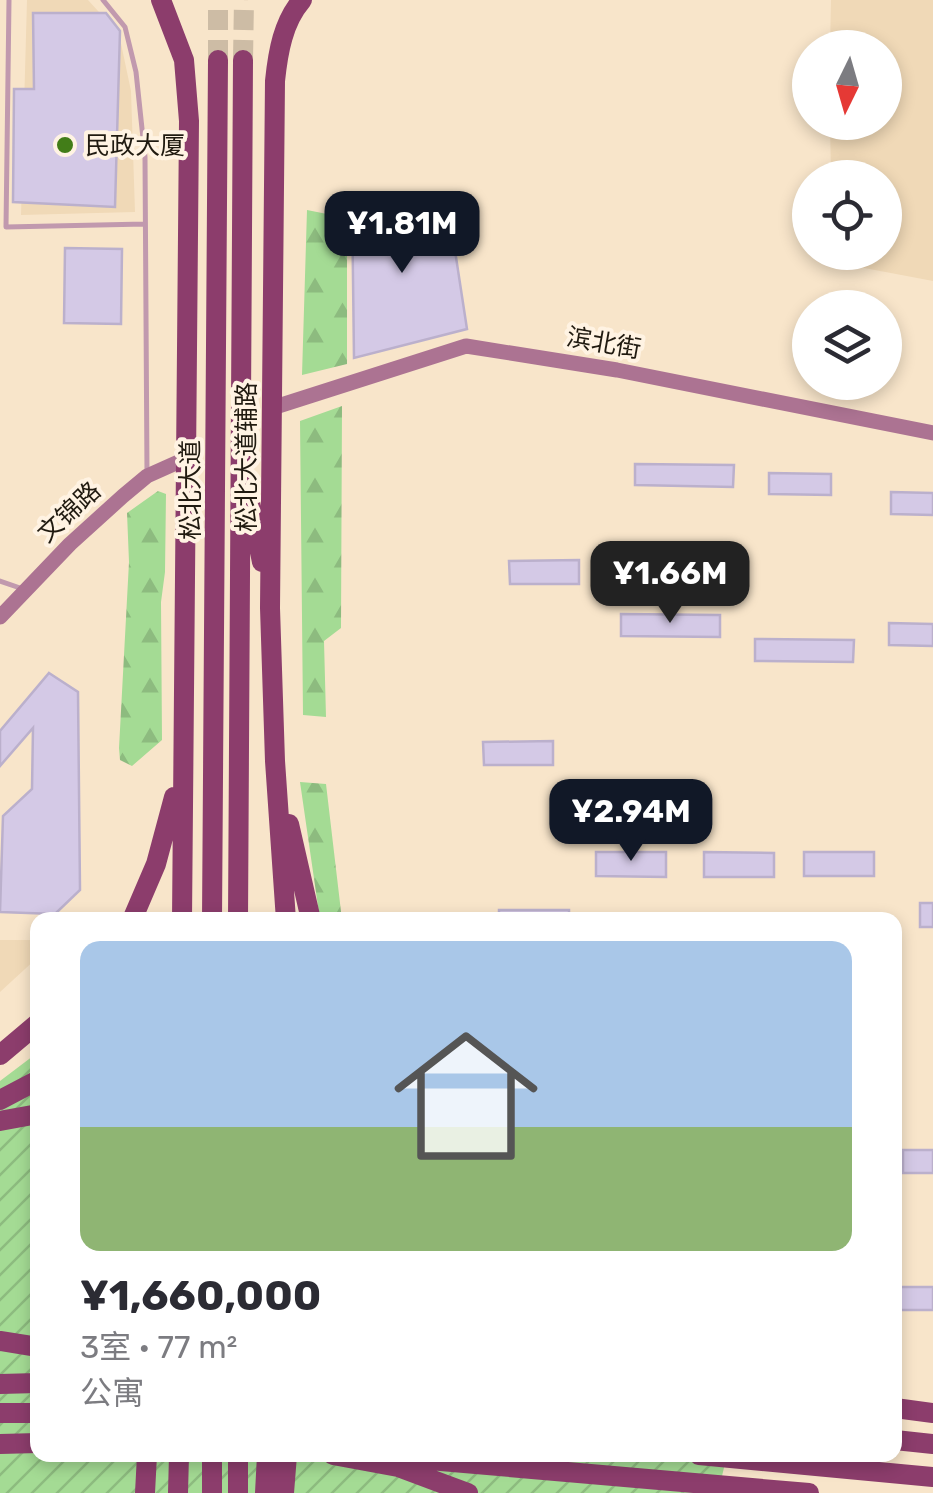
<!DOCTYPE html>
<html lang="zh">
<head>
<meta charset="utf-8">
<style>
  body { margin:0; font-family:Rubik,"Noto Sans SC",sans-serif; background:#f2f2f3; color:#2b2b33; height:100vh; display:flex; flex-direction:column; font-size:38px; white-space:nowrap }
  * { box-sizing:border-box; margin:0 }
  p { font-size:32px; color:#7c7c81 }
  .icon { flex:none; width:55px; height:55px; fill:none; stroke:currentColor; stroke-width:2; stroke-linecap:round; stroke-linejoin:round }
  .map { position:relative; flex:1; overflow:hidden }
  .details { position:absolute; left:30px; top:912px; width:872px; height:550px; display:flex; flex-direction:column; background:#fff; border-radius:20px; box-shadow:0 5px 15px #0003 }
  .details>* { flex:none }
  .needle { width:65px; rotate:185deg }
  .fabs { position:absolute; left:792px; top:30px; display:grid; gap:20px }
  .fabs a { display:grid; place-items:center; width:110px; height:110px; border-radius:50%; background:#fff; box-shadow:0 5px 15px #0003; font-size:50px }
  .price { position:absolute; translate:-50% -85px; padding:0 22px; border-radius:20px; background:#111827; color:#fff; font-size:32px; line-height:65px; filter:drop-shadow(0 2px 5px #0008) }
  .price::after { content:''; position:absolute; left:50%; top:60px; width:30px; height:22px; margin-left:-15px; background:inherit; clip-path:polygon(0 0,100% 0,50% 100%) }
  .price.on { background:#222; color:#fff }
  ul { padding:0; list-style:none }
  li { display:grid; align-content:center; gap:20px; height:530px; padding:0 50px }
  li span { display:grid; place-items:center; height:310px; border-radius:20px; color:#555 }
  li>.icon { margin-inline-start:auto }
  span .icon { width:180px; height:180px; fill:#fffc; stroke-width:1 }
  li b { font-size:42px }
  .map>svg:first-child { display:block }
  .built { fill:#f0d9b7 }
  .forest { fill:url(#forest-firs) }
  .garden { fill:url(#garden-furrows) }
  .building { fill:#d4c9e6; stroke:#bbb0cc; stroke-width:2.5 }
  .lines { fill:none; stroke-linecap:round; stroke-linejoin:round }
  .highway-tunnel { stroke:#cdbca5; stroke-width:20; stroke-dasharray:20 10; stroke-linecap:butt }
  .lane { stroke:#c199ae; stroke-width:5 }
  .secondary { stroke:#ac7392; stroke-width:15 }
  .highway { stroke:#8c3d6c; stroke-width:20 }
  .poi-dot { fill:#427d18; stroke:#fff3e3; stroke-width:4 }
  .labels { text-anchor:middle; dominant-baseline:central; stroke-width:8; stroke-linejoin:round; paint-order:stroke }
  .poi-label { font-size:25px; fill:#201a10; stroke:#fff3e3; text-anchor:start }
  .street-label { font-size:25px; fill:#201a10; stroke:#fff3e3 }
</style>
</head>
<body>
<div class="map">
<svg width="933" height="1493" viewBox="0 0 933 1493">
  <defs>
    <pattern id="forest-firs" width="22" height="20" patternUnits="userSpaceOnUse" patternTransform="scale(2.5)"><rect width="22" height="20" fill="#a4db94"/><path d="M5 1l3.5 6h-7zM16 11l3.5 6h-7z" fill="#8dbb7f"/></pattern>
    <pattern id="garden-furrows" width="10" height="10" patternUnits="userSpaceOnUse" patternTransform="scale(2.5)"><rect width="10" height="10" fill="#a4db94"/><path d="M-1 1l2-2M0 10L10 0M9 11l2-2" fill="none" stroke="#8dbb7f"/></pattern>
  </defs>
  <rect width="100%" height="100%" fill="#f8e5ca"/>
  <!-- built -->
  <path class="built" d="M 27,0 L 88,0 L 119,34 L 131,91 L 135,212 L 21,215 Z
    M 831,0 L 933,0 L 933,281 L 859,267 L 851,253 L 885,252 L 885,178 L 831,177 L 830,123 L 885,122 L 885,48 L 830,47 Z
    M 0,940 L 38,940 L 37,958 L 0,992 Z"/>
  <!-- forest -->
  <path class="forest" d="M 307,210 L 347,218 L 347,364 L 302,375 Z
    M 342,406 L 341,628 L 324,641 L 326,717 L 303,715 L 300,421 Z
    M 158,491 L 166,494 L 165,572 L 161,602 L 162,740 L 132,766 L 120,760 L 119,748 L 129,562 L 127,513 Z
    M 300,782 L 326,784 L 342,920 L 320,920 Z"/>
  <!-- garden -->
  <path class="garden" d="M 37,1053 L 38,1455 L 727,1455 L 718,1493 L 0,1493 L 0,1081 Z"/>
  <!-- building -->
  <path class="building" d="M 33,13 L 106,13 L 120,31 L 115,207 L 13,202 L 14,89 L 34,89 Z
    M 352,198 L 400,199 L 428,211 L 452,231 L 467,329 L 354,358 Z
    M 65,248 L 122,249 L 121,324 L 64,323 Z
    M 635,464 L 734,465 L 733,487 L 635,485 Z
    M 769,473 L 831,474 L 831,495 L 769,494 Z
    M 891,492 L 933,493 L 933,515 L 891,514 Z
    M 579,560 L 579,584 L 510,584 L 509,561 Z
    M 621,614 L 720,615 L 720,637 L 621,636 Z
    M 889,623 L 933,624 L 933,646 L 889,645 Z
    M 755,639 L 854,640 L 853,662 L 755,661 Z
    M 49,673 L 78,692 L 80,890 L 55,914 L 0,912 L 3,816 L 32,789 L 33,728 L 0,766 L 0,731 Z
    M 553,741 L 553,765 L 484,765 L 483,742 Z
    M 596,852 L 666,852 L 666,877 L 596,876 Z
    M 704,852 L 774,853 L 774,877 L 704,877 Z
    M 804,852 L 874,852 L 874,876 L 804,876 Z
    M 920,903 L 933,903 L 933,927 L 920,927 Z
    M 499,910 L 569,910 L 569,920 L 499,920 Z
    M 903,1150 L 933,1150 L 933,1173 L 903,1173 Z
    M 900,1287 L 933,1287 L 933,1310 L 900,1310 Z"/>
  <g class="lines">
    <!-- highway-tunnel -->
    <path class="highway-tunnel" d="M 218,60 L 218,0
      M 243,60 L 244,0"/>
    <!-- lane -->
    <path class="lane" d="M 9,0 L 6,227 L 145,224
      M 103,0 L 125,27 L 136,72 L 145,157 L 147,473
      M 0,581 L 23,589"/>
    <!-- secondary -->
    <path class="secondary" d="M 272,408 L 466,346 L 617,370 L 933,433
      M 0,617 L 70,544 L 123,496 L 147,476 L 185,459"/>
    <!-- highway -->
    <path class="highway" d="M 161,0 L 184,60 L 189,121 L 182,920
      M 249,497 L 262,562
      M 289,824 L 311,920
      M 132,920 L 156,864 L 174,797
      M 212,920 L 218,60
      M 238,920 L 243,60
      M 286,920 L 275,761 L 270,608 L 275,81 C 278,52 283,22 302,0
      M 0,1055 L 38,1023
      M 0,1100 L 38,1080
      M 0,1121 L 38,1114
      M 0,1341 L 38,1347
      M 0,1384 L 38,1383
      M 895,1408 L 933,1413
      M 0,1413 L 38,1413
      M 895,1440 L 933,1444
      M 0,1444 L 38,1443
      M 333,1455 L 398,1467 L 468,1493
      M 371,1455 L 809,1493
      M 699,1455 L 933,1477
      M 145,1493 L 147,1455
      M 178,1493 L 179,1455
      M 212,1493 L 212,1455
      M 238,1493 L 238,1455
      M 265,1493 L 267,1455
      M 284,1493 L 287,1455"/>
  </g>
  <!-- markers -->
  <circle class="poi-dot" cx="65" cy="145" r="10"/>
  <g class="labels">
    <!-- poi labels -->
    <g class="poi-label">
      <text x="85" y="145">民政大厦</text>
    </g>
    <!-- street labels -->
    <g class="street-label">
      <text transform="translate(604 343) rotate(10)">滨北街</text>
      <text transform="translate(246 457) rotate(-90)">松北大道辅路</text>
      <text transform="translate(190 490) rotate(-90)">松北大道</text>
      <text transform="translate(69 512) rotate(-43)">文锦路</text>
    </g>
  </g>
</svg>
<div class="fabs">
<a><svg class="needle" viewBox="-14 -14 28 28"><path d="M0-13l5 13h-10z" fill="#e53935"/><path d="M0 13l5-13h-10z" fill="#7c7c81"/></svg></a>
<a><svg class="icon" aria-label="locate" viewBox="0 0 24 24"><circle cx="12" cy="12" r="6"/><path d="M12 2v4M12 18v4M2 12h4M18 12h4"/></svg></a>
<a><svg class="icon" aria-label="layers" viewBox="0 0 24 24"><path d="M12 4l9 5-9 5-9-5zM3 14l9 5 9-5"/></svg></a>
</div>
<b class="price" style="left:402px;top:276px">¥1.81M</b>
<b class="price on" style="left:670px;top:626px">¥1.66M</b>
<b class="price" style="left:631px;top:864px">¥2.94M</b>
<section class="details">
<ul>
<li><span style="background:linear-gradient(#a9c7e8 60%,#8fb573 0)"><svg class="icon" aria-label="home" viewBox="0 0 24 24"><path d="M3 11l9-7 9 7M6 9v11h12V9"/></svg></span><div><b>¥1,660,000</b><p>3室 · 77 m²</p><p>公寓</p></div></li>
</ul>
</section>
</div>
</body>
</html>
